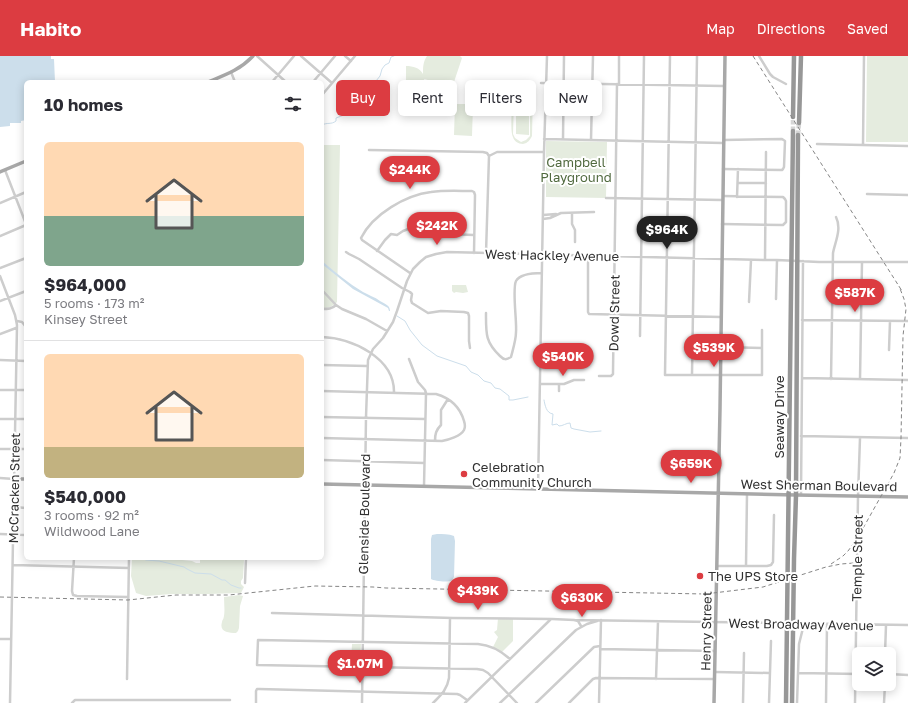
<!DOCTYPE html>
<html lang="en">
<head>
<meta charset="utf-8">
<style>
  body { margin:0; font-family:"Golos Text",sans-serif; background:#f2f2f3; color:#2b2b33; height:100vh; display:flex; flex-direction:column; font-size:15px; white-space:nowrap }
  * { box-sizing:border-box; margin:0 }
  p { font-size:13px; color:#7c7c81 }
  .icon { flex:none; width:22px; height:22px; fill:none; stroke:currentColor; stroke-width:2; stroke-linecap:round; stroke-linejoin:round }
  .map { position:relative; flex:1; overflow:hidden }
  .drawer { position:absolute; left:24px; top:24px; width:300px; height:480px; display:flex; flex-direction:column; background:#fff; border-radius:6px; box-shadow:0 2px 10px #0003 }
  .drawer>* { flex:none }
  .banner { position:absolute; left:336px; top:24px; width:380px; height:36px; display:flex; gap:8px }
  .controls { position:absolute; left:852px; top:591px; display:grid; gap:8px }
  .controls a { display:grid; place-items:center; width:44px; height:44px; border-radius:6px; background:#fff; box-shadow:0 2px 10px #0003; font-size:20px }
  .price { position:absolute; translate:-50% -34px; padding:0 9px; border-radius:14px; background:#dc3c41; color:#fff; font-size:13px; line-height:26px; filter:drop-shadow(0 1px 2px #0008) }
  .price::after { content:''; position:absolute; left:50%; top:24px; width:12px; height:9px; margin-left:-6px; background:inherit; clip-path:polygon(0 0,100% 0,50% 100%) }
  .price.active { background:#222; color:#fff }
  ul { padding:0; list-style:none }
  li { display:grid; align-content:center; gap:8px; height:212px; padding:0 20px }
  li+li { border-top:1px solid #e1e1e2 }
  li span { display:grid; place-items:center; height:124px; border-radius:6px; color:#555 }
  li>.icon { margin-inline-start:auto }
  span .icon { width:72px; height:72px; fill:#fffc; stroke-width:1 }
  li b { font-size:17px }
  h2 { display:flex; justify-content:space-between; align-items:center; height:48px; padding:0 20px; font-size:17px }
  .chip { padding:0 14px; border-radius:6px; background:#fff; box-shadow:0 2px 10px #0003; font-size:14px; line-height:36px }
  .chip.active { background:#dc3c41; color:#fff }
  header { display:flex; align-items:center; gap:24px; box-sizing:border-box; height:56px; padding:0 20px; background:#dc3c41; color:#fff }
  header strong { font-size:19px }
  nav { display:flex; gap:22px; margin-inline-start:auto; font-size:14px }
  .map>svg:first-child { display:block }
  .green { fill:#e5ecdf; fill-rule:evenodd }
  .water { fill:#ccdeeb }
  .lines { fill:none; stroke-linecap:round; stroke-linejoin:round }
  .stream { stroke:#ccdeeb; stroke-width:1 }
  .highway-tunnel { stroke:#d6d6d6; stroke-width:4.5; stroke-dasharray:4.5 2; stroke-linecap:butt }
  .minor { stroke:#cdcdcd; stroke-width:2.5 }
  .major { stroke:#a8a8a8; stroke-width:3.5 }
  .highway { stroke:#979797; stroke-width:4.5 }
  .rail { stroke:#858585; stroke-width:1; stroke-dasharray:4 3; stroke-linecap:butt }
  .poi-dot { fill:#dc3c41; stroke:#fff; stroke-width:1.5 }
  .labels { text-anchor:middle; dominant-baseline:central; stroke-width:4; stroke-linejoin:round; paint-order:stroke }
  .park-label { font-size:13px; fill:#516a3f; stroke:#fff }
  .street-label { font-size:13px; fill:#303030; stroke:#fff }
  .poi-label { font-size:13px; fill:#303030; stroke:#fff; text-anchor:start }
</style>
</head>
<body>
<header>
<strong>Habito</strong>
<nav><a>Map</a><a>Directions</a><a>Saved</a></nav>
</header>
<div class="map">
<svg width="908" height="647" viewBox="0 0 908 647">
  <rect width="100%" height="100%" fill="#fff"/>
  <!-- green -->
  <path class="green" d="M 427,0 L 460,0 L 462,2 L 453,29 L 451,30 L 424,23 L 427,31 L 407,32 L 406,30 L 406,10 C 413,10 420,12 423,18 C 423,11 423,6 427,0 Z
    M 867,0 L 908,0 L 908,86 L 866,86 Z
    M 518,37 L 523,37 L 529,40 L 530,37 L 533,37 L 532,80 C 530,84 528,87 523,88 C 518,88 514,85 513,81 C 510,76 512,53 512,45 L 513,42 ZM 521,38 C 527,39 530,41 530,47 L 530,80 L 526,84 L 521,86 L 515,82 L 513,78 L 514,45 L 517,41 Z
    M 516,44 L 529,45 L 529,79 L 516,78 Z
    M 455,48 L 473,48 L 472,80 L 454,79 Z
    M 546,85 L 607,86 L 606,142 L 546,141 Z
    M 322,89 L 340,89 L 337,246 C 332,251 329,252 322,252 Z
    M 452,229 L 466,229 L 468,236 L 463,237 L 456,236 L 454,237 L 452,235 Z
    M 132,502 L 181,502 L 182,504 L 192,505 L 196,507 L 200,507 L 200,502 L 241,502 L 244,504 L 243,522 L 241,525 L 241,528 L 244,531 L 241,537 L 208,538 L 172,538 L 146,540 L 136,537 L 131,520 Z
    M 239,539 L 243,540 L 240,550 L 239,572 L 238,575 L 236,577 C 228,577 219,576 222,566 C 223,562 223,565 224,560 C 225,554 224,547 224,541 Z
    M 498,562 L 513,563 L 513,585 L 502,596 L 493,591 L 498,581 L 494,576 L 497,574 Z
    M 352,588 L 361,588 L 360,608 L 351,607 Z"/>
  <!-- water -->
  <path class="water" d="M 0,0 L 51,0 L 51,3 L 54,3 L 55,26 L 26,26 L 26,64 L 21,65 L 21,67 L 10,67 L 10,70 L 0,71 Z
    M 322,205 C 335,216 348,227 363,236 C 368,239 375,241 380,245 C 385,248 390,249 390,255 L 389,255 L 388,252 L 353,233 L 322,208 Z
    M 437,478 C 442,478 449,478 454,480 L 455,485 L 454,521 C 453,522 453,523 452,524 C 449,527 434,525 431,523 L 431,483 L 432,479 Z"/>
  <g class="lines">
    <!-- stream -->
    <path class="stream" d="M 322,69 C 327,66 331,69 336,65 L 336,62 L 344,59 L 348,56 L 356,53 L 359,53 L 363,52 L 369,48 L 371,44 L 373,41 L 376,25 L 380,20 L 382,13 L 385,9 L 389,7 L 391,1 L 394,0
      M 397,260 L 405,265 L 410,274 L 422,289 L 437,300 L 466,310 L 471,316 L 478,319 L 484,325 L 491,327 L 495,332 L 500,333 L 509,340 L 509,344 L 513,344 L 528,341
      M 544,344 C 545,349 546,357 553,358 L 552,369 L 557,368 L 559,370 C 563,370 566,367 570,367 L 571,372 L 574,373 L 590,376 L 601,375
      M 141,502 L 146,504 L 159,505 L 184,511 L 187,513 L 195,517 L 211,518 L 222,524 L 225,524 L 231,529 L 239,532 L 241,532"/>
    <!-- highway-tunnel -->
    <path class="highway-tunnel" d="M 793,75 L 793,61
      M 798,79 L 799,67"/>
    <!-- minor -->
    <path class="minor" d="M 257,0 L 286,26
      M 301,0 L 332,27
      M 345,0 L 351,5
      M 670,0 L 665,319 L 762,319 L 762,274
      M 759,0 L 770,18 L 773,21 L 786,28
      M 231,16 L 235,26
      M 272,26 L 294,0
      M 313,26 L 335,0
      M 541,27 L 724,30
      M 619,28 L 619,0
      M 322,39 L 355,0
      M 544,83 L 723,87
      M 563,83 L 564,0
      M 591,84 L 593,0
      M 817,88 L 908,90
      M 863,89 L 864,0
      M 369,94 L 483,96 L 487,97 L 489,100
      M 489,100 L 497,96 L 544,96
      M 723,113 L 782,114 L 783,113 L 784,111 L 785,85 L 782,83 L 724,84
      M 5,114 L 26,168
      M 738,127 L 766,127
      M 867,138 L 908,139
      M 737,141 L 738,113
      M 606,142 L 722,144
      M 0,147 L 26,136
      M 572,157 L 572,168 L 575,174 L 575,186
      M 543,159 L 556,158
      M 543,163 L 550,162 L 561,157 L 594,156
      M 722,168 L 783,169 L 786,166 L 786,145 L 785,143 L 783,141 L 723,140
      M 0,180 L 26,169
      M 377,195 L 385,184 L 391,178 L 397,179 L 403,175 L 432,164 L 435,165 L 439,175 L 445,178 L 474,179
      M 346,196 L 349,198 L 359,203 L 402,232 L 410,236 L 412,238 L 411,244 L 412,247 L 428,257 L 441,255 L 464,256 L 468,257 L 469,260 L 469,285 L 470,292
      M 486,197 L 489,100
      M 588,199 L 588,256 L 589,258 L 721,261
      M 765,204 L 766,96
      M 0,212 L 26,202
      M 410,217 L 362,184 L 361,182 C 373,158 406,139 431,136 C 445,134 459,135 472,135 L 474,136 L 475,139 L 474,197
      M 0,220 L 15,259 L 17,269 L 10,647
      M 322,234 L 336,249 L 342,253 L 366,263 L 387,275
      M 776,243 L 777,204
      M 0,245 L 26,235
      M 749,246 L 751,204
      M 322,253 C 328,253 332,253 336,249
      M 486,257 C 486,277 485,286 500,300 C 504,304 506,304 511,301 C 513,293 516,284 516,276 C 517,265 512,233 516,225 C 520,218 535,217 542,217
      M 802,264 L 908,265
      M 17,265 L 22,266 L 26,271
      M 0,278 L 16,272
      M 640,280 L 644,0
      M 322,281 C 352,282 395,302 394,337
      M 721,291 L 762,292
      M 889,294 L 890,265
      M 409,303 L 418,326 L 425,334 L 426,337 L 424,430
      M 0,304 L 26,305
      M 322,309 L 367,310
      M 692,319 L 697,0
      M 599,320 L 611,320 L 613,318 L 613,316 L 617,28
      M 802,322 L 908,324
      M 831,323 L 833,197 C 835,186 842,173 836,161
      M 860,323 L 862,206
      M 540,328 L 564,328 L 574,324 L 584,324
      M 559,329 L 559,335
      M 0,334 L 26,334
      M 322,335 L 436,338 C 450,342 460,351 464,365 C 465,368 465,372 464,374 C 461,380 448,384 442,385 L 322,382
      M 322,361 L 425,363
      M 0,363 L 26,363
      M 801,380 L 908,382
      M 435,385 C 435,378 436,374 441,369 L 441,354 L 448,343
      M 0,393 L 26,393
      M 322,404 L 424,407
      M 0,422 L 14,423
      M 538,433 L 544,96 L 547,0
      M 801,439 L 803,205
      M 14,451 L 26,452
      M 0,478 L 26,479
      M 74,502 L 72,535 L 73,539 L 77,540 L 128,541
      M 13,509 L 129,512
      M 717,510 L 767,510 L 771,509 L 773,506 L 774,459
      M 746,510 L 747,438
      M 245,527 L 246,502
      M 272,557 L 453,562 L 552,563 L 574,564 L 578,565 L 581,570
      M 574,564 L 908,569
      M 0,583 L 11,583
      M 600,593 L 715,595
      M 885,598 L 886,569
      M 510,603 C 500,594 491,589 478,588 L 258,584 L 257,609 L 477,613 L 483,614 L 488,617 L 517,647
      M 715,616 L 769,617
      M 798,617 L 859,618
      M 889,618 L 908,619
      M 127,623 L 129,502
      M 656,623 L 658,566
      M 72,647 L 75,644 L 230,644
      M 256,647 L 256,635 L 257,633 L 259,633 L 457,638 L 460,639 L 467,644
      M 362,647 L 366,361 L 368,304 L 373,293 L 383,282 L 393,266 L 397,255 L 407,225 L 413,213 L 420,206 L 426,201 L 436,198 L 447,196 L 765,204 L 777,204 L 819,206 L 908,206
      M 433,647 C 441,639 447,634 449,622 L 450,562
      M 465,647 L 551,563
      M 500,647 L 576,574 L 587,568 L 597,565
      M 536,647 L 594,591 L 600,590
      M 569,647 L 593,623 L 596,622 L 714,623
      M 599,647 L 601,564
      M 743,647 L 744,597
      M 769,647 L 771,585
      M 797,647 L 799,588 L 804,568
      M 826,647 L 827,568
      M 855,647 L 858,440 L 860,382
      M 884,647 L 885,628"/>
    <!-- major -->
    <path class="major" d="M 208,26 C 225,19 240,14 253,0
      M 0,116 L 26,105
      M 14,423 L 26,423
      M 322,428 L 796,439 L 908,441
      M 714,647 L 720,353 L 725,0"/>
    <!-- highway -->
    <path class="highway" d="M 793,61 L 794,0
      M 799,67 L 801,0
      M 786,647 C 790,456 789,266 793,75
      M 792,647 L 794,503 L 796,439 L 798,79"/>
    <!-- rail -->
    <path class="rail" d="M 753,0 L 902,235
      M 831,508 L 843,500 L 848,495 L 857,483 L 894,417 L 900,402 L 901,382 L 903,280 L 906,253 L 904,243 L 899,230
      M 0,541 L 128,544 L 176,539 L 229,539 L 315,530 L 373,531 L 386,532 L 705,538 L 763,531 L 826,511 L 841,508 L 854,507"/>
  </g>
  <!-- markers -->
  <g class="poi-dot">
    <circle cx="464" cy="418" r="4"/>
    <circle cx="700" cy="520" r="4"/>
  </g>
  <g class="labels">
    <!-- park labels -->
    <g class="park-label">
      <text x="576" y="106">Campbell<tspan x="576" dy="15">Playground</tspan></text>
    </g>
    <!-- street labels -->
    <g class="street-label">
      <text transform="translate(552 199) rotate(1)">West Hackley Avenue</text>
      <text transform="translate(614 257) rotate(-89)">Dowd Street</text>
      <text transform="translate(779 361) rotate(-90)">Seaway Drive</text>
      <text transform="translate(819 429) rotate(1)">West Sherman Boulevard</text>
      <text transform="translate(14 432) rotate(-89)">McCracken Street</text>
      <text transform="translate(364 458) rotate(-89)">Glenside Boulevard</text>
      <text transform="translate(857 502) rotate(-89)">Temple Street</text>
      <text transform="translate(801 568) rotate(1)">West Broadway Avenue</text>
      <text transform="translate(706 575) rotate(-89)">Henry Street</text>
    </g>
    <!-- poi labels -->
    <g class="poi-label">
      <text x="472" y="411">Celebration<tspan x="472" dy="15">Community Church</tspan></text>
      <text x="708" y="520">The UPS Store</text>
    </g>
  </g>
</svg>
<div class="controls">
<a><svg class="icon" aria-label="layers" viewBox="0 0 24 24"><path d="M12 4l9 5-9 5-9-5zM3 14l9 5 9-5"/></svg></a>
</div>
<b class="price" style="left:410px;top:134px">$244K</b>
<b class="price" style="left:437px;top:190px">$242K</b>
<b class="price active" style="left:667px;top:194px">$964K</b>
<b class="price" style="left:855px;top:257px">$587K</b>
<b class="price" style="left:714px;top:312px">$539K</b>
<b class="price" style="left:563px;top:321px">$540K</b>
<b class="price" style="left:691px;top:428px">$659K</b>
<b class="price" style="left:478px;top:555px">$439K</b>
<b class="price" style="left:582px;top:562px">$630K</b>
<b class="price" style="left:360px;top:628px">$1.07M</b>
<div class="banner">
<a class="chip active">Buy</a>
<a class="chip">Rent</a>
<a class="chip">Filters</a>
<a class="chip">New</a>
</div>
<section class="drawer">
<h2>10 homes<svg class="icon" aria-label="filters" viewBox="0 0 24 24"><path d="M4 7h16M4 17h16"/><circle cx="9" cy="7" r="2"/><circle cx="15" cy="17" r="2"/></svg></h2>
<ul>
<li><span style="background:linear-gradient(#ffd9b3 60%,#7fa58c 0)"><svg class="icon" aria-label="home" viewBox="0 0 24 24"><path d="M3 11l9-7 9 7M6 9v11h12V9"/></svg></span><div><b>$964,000</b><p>5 rooms · 173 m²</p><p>Kinsey Street</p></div></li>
<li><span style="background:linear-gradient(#ffd9b3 75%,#c2b280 0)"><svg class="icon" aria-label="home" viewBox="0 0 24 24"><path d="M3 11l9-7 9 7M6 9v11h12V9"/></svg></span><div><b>$540,000</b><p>3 rooms · 92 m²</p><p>Wildwood Lane</p></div></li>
</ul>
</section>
</div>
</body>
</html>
